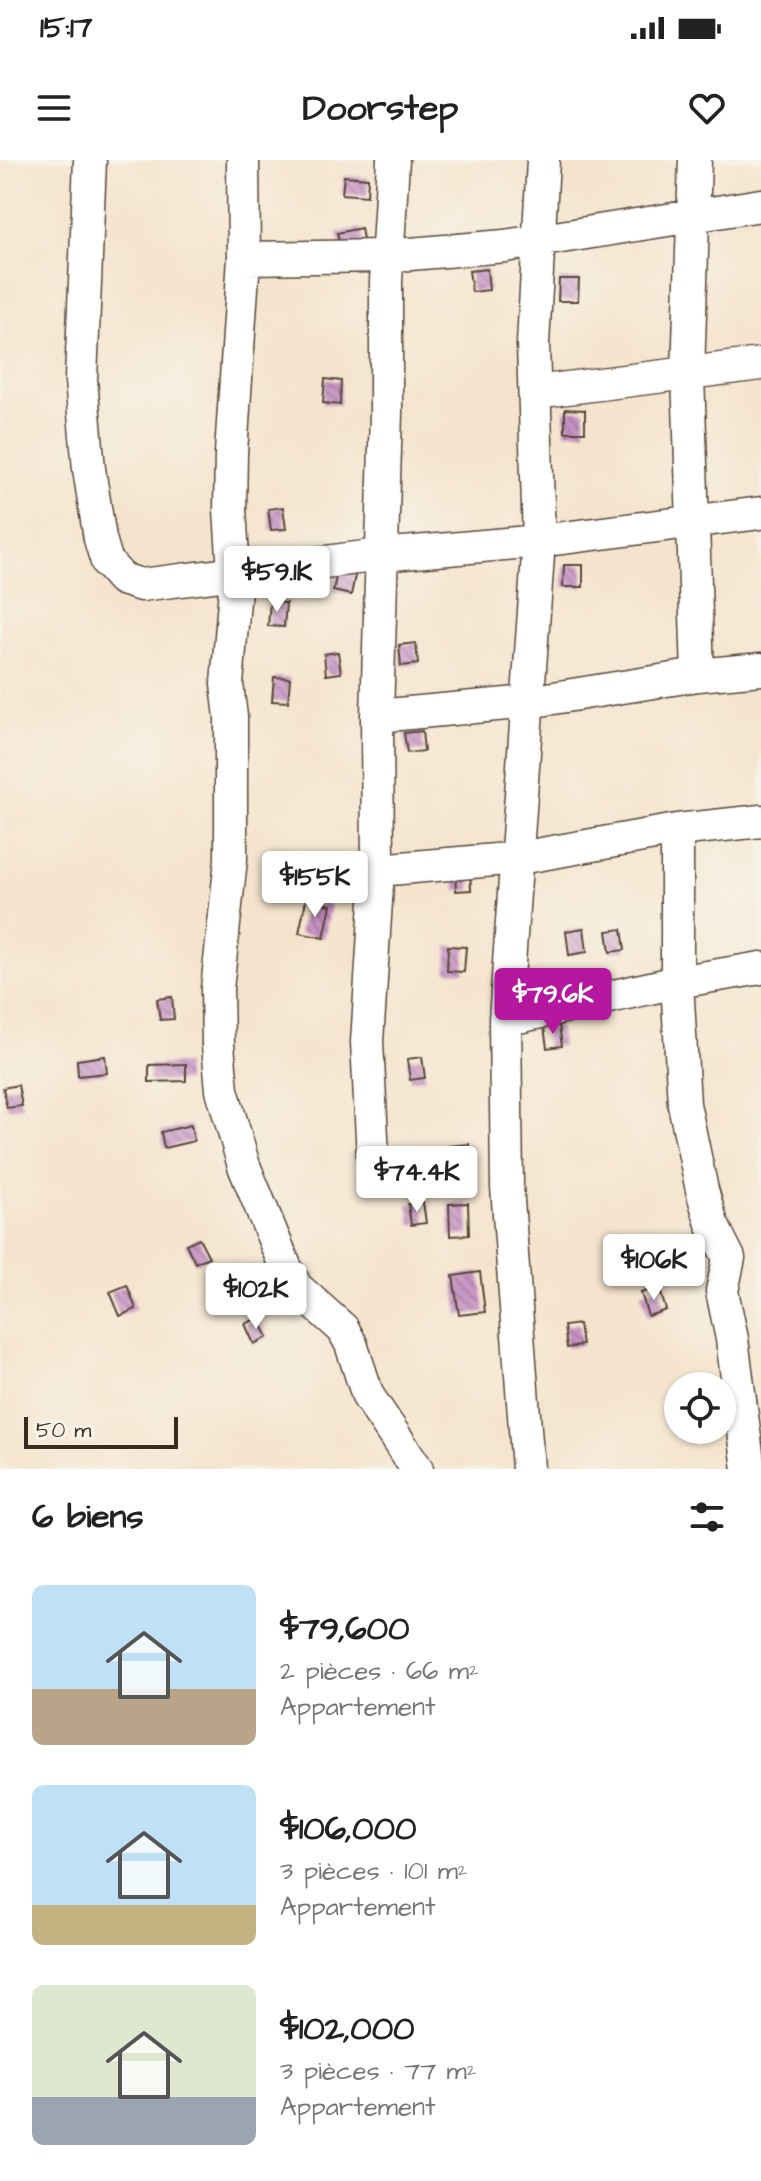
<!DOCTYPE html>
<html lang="fr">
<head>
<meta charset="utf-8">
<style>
  body { margin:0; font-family:"Architects Daughter",sans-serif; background:#f6f6f6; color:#222; height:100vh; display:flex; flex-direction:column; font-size:30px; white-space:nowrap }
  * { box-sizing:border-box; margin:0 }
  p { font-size:26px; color:#767676 }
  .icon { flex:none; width:44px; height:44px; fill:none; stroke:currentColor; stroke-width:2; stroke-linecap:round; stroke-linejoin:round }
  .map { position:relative; height:1309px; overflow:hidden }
  .drawer { display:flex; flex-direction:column; background:#fff; flex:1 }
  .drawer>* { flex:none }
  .tools { position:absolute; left:664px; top:1212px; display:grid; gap:16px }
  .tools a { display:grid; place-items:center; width:72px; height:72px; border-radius:50%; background:#fff; box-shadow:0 2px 6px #0004; font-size:40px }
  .scale { position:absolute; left:24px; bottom:20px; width:154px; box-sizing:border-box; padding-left:8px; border:4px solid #3b2a1e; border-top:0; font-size:22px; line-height:28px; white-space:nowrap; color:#3b2a1e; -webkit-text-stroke:6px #f7f3e8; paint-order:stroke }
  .price { position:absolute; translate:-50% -68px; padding:0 18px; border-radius:8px; background:#fff; color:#222; font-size:26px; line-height:52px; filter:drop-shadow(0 2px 4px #0008) }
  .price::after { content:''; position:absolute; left:50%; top:48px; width:24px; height:18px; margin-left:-12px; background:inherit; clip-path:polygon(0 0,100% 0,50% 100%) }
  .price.on { background:#b5179e; color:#fff }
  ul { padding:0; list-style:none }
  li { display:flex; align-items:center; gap:24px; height:200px; padding:0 32px }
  li span { display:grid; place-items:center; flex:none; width:224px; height:160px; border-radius:12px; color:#555 }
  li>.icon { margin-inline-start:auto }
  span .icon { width:96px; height:96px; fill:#fffc; stroke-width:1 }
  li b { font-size:34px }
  h2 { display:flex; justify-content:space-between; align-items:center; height:96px; padding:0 32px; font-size:34px }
  .status { display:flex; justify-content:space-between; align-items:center; height:56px; padding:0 40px; background:#fff; direction:ltr }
  .status svg { height:22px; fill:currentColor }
  header { display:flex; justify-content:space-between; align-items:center; height:104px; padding:0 32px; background:#fff; font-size:36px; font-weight:700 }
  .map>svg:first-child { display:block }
  .building { fill:url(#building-back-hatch) }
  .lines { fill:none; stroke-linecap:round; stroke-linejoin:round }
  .minor-casing { stroke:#574638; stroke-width:35 }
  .minor { stroke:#fff; stroke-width:32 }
</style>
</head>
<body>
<div class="status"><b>15:17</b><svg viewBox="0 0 49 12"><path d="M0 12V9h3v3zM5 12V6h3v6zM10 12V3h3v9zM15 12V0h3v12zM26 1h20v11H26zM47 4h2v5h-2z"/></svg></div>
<header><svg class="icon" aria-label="menu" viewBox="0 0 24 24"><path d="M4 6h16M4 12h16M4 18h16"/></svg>Doorstep<svg class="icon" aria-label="heart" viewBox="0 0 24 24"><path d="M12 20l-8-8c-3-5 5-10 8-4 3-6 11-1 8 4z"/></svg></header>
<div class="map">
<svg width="761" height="1309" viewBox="0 0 761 1309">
  <defs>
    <pattern id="building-back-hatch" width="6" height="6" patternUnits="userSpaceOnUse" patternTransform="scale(2)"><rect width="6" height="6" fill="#c692c4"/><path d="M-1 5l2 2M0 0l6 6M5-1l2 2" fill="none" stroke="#a2779f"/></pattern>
  </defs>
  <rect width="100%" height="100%" fill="#f7f3e8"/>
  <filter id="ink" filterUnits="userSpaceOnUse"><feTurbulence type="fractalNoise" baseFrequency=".0125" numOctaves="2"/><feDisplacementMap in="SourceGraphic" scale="16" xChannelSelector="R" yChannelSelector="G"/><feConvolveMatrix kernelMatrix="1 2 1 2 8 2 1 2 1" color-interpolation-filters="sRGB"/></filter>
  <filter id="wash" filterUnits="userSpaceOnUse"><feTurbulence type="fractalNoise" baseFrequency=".006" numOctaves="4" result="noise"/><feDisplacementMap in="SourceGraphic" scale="32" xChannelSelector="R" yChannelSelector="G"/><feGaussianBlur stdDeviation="1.8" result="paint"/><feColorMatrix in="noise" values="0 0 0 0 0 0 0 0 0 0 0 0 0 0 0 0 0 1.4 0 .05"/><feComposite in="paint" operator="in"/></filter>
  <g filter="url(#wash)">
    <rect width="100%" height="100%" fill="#f5e4cd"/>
    <g id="blocks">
      <!-- building -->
      <path class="building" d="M 344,16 L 368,18 L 367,36 L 342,34 Z
        M 361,68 L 364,86 L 341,90 L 337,73 Z
        M 487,109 L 489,130 L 472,132 L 469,111 Z
        M 559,119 L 579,119 L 578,141 L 558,141 Z
        M 325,219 L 341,221 L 340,245 L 323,243 Z
        M 565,249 L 585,250 L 585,272 L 565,272 Z
        M 283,347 L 286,369 L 271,370 L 268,349 Z
        M 564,405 L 583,405 L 583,427 L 563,427 Z
        M 338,408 L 356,411 L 351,435 L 333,431 Z
        M 270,442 L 286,443 L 284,467 L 268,466 Z
        M 416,483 L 418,504 L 401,506 L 399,485 Z
        M 338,492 L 341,513 L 326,515 L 324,494 Z
        M 274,517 L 290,518 L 288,542 L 272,541 Z
        M 422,571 L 424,591 L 407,593 L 404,573 Z
        M 470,708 L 471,730 L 456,731 L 455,709 Z
        M 306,740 L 331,745 L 324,778 L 299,773 Z
        M 584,768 L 587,792 L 569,795 L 566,771 Z
        M 622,769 L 625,790 L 610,792 L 607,771 Z
        M 448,786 L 466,787 L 464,812 L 447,811 Z
        M 172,837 L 174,859 L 160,860 L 157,839 Z
        M 559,865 L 562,886 L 547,888 L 544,867 Z
        M 105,896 L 107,913 L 78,916 L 77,900 Z
        M 422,897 L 425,918 L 410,920 L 407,899 Z
        M 186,904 L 186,921 L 149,922 L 149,905 Z
        M 18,925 L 22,946 L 7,948 L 3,928 Z
        M 191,965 L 194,981 L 164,988 L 161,972 Z
        M 469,984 L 470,1010 L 450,1011 L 449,986 Z
        M 423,1042 L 426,1063 L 411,1065 L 408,1044 Z
        M 468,1043 L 469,1075 L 450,1076 L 449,1044 Z
        M 199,1078 L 209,1097 L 195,1103 L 186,1084 Z
        M 480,1112 L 485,1152 L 459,1155 L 453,1116 Z
        M 127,1125 L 136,1149 L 120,1156 L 110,1132 Z
        M 659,1127 L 666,1150 L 648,1156 L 641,1133 Z
        M 258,1158 L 268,1177 L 254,1184 L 245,1164 Z
        M 579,1164 L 582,1185 L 567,1188 L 564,1166 Z"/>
    </g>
  </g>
  <g filter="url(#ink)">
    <use href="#blocks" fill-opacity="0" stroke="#574638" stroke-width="2"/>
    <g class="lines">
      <defs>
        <path id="minor" d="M 90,0 L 81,220 L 89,309 L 100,379 L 107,402 L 122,419 L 141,425 L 381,395 L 539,381 L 761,353
          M 243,0 L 244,98 L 231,293 L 230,349 L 235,429 L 227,524 L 231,557 L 231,699 L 217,829 L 218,885 L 222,930 L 244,1006 L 285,1106 L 296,1127 L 343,1169 L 351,1184 L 368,1236 L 417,1309
          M 695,0 L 688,214 L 698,515
          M 244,98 L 386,96 L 505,86 L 761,45
          M 535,232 L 761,204
          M 377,556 L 528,542 L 698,515 L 761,509
          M 677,670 L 677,822 L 684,944 L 702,1030 L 712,1064 L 729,1098 L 722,1131 L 732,1179 L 749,1309
          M 378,710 L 519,698 L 677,670 L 761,661
          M 505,860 L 677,822 L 761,808
          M 373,997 L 367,882 L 378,710 L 377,556 L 386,253 L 386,122 L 393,0
          M 528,1309 L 507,1027 L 505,860 L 539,381 L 533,184 L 543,0"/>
      </defs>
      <!-- minor casing -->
      <use href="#minor" class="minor-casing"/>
      <!-- minor -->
      <use href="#minor" class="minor"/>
    </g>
  </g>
</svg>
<div class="tools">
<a><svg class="icon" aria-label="locate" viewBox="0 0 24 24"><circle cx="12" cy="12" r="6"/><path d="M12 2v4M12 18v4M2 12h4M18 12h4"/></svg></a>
</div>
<div class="scale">50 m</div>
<b class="price" style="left:277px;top:454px">$59.1K</b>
<b class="price" style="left:315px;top:759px">$155K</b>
<b class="price on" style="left:553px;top:876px">$79.6K</b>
<b class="price" style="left:417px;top:1054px">$74.4K</b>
<b class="price" style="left:654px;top:1142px">$106K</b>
<b class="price" style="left:256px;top:1171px">$102K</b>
</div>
<section class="drawer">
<h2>6 biens<svg class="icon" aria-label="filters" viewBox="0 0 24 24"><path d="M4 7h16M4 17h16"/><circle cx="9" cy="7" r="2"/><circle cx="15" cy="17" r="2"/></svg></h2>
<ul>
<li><span style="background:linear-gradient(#bfe0f5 65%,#b9a48a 0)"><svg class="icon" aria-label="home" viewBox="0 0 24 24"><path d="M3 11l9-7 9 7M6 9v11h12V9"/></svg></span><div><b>$79,600</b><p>2 pièces · 66 m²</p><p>Appartement</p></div></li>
<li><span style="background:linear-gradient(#bfe0f5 75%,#c2b280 0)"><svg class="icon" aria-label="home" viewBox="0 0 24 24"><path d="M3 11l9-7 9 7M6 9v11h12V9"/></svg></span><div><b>$106,000</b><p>3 pièces · 101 m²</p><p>Appartement</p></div></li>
<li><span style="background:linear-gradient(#dfe7d0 70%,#9aa5b1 0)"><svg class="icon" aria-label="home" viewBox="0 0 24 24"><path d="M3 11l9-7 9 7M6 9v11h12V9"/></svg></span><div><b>$102,000</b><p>3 pièces · 77 m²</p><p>Appartement</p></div></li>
</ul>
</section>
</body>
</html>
